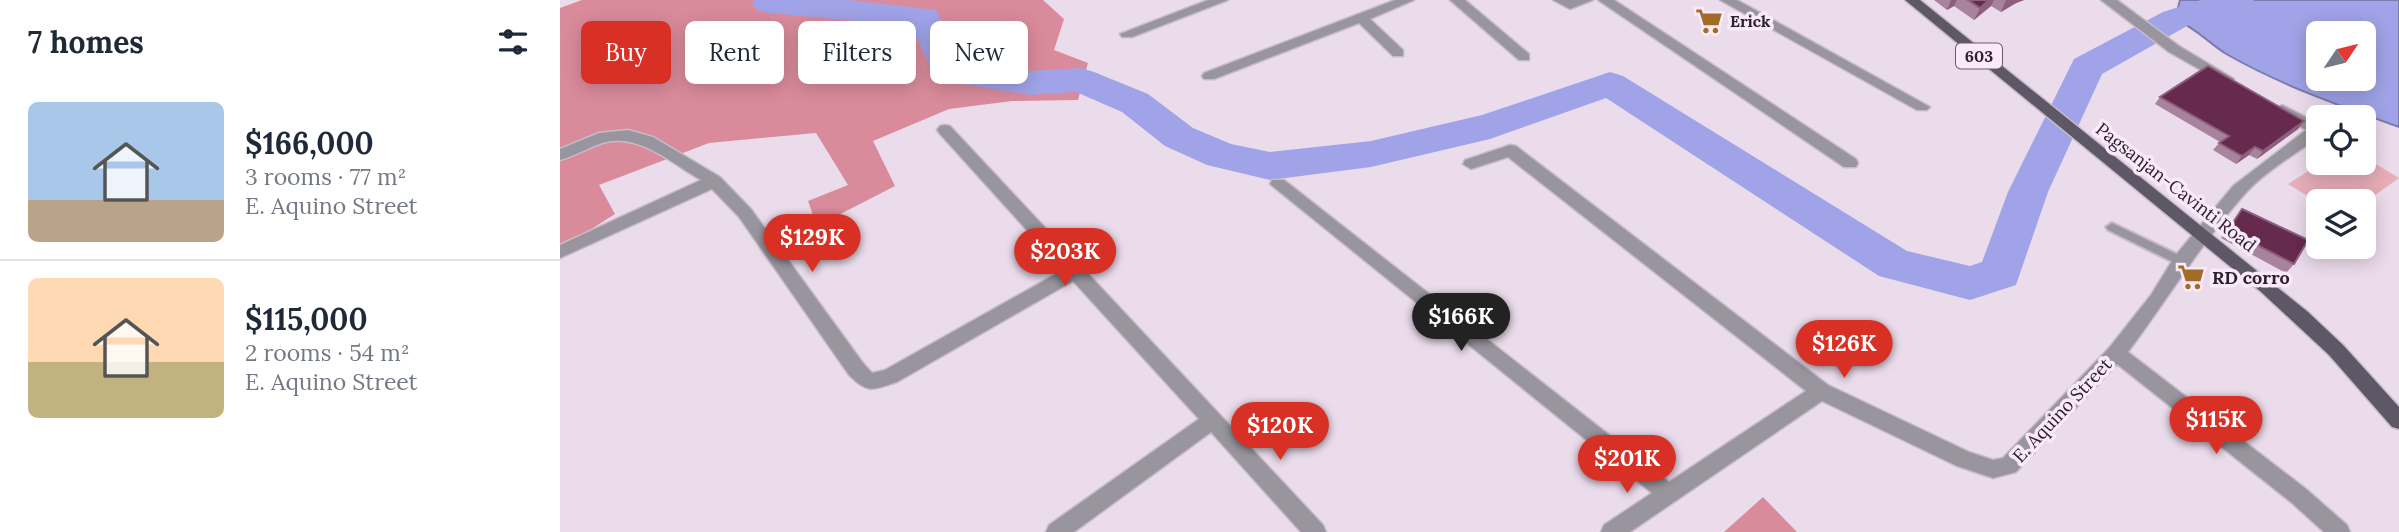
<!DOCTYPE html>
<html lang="en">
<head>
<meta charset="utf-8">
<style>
  body { margin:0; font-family:Lora,serif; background:#f6f6f7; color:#1f2937; height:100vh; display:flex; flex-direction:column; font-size:26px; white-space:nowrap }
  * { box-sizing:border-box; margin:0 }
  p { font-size:23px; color:#747a83 }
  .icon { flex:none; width:38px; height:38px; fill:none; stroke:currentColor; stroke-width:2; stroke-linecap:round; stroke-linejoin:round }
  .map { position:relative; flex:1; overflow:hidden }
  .drawer { display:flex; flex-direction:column; background:#fff; width:560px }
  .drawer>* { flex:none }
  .guide { position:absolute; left:21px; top:21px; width:665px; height:63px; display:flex; gap:14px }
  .needle { width:46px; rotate:55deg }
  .controls { position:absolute; left:1746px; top:21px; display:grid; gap:14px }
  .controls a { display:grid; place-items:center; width:70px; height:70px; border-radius:10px; background:#fff; box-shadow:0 4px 18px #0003; font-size:35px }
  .price { position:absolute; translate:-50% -60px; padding:0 16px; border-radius:24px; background:#d93025; color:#fff; font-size:23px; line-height:46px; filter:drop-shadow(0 2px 4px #0008) }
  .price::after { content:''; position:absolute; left:50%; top:42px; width:21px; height:16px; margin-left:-10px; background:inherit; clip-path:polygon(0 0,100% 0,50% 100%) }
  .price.selected { background:#222; color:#fff }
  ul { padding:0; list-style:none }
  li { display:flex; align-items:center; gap:21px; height:175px; padding:0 28px }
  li+li { border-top:2px solid #e0e1e3 }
  li span { display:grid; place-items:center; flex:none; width:196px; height:140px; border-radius:10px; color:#555 }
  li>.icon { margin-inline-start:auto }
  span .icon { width:84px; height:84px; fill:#fffc; stroke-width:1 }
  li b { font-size:30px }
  h2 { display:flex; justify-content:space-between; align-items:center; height:84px; padding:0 28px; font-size:30px }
  .chip { padding:0 24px; border-radius:10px; background:#fff; box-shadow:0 4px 18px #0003; font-size:24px; line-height:63px }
  .chip.selected { background:#d93025; color:#fff }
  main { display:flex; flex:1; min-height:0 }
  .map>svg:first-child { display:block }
  .green { fill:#e7aeb8 }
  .forest { fill:#da8b9b }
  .water { fill:#a0a3e7; stroke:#7c7dae; stroke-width:2; fill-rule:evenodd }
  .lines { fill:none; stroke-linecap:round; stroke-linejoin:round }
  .river { fill:#a0a3e7; fill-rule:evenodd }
  .lane-casing { stroke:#c8bbc9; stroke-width:4 }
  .street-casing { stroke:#c8bbc9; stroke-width:3 }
  .primary-casing { stroke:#c8bbc9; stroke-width:3 }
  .lane { fill:#99959e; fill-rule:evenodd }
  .street { fill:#99959e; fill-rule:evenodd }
  .primary { fill:#5d5766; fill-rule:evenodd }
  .wall { fill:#a8839d }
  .shaded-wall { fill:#8e5f7d }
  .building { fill:#662a4e; stroke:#8e5f7d; stroke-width:2 }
  .labels { text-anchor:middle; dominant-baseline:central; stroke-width:7; stroke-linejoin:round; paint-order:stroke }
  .far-poi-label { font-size:16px; font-weight:bold; fill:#292329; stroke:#f9e9fa; text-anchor:start }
  .shield { fill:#f9e9fa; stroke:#675e68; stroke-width:2 }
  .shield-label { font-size:16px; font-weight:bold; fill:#292329 }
  .street-label { font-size:18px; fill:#292329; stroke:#f9e9fa }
  .poi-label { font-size:18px; font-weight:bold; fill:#292329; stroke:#f9e9fa; text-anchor:start }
</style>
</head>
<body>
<main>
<section class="drawer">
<h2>7 homes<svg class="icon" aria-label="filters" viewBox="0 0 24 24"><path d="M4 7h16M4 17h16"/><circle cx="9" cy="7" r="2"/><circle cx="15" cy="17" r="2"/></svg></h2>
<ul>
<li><span style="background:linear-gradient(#a9c7e8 70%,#b9a48a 0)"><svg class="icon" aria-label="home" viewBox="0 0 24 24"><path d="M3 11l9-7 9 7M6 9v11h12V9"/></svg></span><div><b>$166,000</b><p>3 rooms · 77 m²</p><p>E. Aquino Street</p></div></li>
<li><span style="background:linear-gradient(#ffd9b3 60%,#c2b280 0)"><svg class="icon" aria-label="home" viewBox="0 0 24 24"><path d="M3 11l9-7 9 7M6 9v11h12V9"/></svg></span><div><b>$115,000</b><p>2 rooms · 54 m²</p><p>E. Aquino Street</p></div></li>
</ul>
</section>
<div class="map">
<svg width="1839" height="532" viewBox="0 0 1839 532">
  <rect width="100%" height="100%" fill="#ebdcec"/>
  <!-- green -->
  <path class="green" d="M 1804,157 L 1839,178 L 1804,203 L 1759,203 L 1728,184 L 1761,163 L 1804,163 Z"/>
  <!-- forest -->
  <path class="forest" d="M 22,0 L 483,0 L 504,19 L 494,50 L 528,63 L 518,100 L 452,101 L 389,109 L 313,141 L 335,186 L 257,226 L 248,201 L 288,185 L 256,133 L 149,143 L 39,185 L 55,214 L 0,249 L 0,8 Z
    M 1203,497 L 1237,532 L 1164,532 Z"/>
  <!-- water -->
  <path class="water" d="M 1620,0 L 1839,0 L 1839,127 C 1780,106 1723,86 1668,55 C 1648,43 1639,30 1615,19 ZM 1759,33 L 1804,33 L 1804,79 L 1759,79 Z"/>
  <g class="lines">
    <!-- river -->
    <path class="river" d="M 194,0 L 289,0 L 376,10 L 396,48 L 425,66 L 471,71 L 521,68 L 534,72 L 588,94 L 633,128 L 671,144 L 710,152 L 811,141 L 922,115 L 1050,72 L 1063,76 L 1347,251 L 1410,266 L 1422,262 L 1448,192 L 1514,59 L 1603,12 L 1641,0 L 1694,0 L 1689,7 L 1627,26 L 1542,74 L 1488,192 L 1456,285 L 1410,300 L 1319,276 L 1046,98 L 930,139 L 811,167 L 710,180 L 647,165 L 605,146 L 562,112 L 516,92 L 471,95 L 403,84 L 368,62 L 351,26 L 209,13 L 197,10 L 192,3 Z"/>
    <defs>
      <path id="lane" d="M 1552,223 L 1625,258 L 1627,261 L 1621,266 L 1617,264 L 1548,230 L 1546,227 Z"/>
      <path id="street" d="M 648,0 L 668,0 L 572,37 L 562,37 L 560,34 Z
        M 835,0 L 854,0 L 810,19 L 843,50 L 843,56 L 833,56 L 799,23 L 654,79 L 644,79 L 642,76 L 644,73 Z
        M 890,0 L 905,0 L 969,54 L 969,60 L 959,60 Z
        M 993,0 L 1033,0 L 1010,9 Z
        M 1038,0 L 1054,0 L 1296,159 L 1298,163 L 1296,167 L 1284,167 Z
        M 1160,0 L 1177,0 L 1370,107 L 1367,110 L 1357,110 Z
        M 1541,0 L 1557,0 L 1619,46 L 1674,79 L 1667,84 L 1662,82 L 1609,52 Z
        M 1722,105 L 1759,124 L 1759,137 C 1734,155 1703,173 1683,196 C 1640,245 1607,300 1568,352 L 1746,489 L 1787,525 L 1790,532 L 1764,532 L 1732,503 L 1557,364 L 1456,472 L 1433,478 L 1397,466 L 1262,401 L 1070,532 L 1041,532 L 1044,525 L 1092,493 L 710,184 L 712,180 L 724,180 L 1109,482 L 1246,391 L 948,157 L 911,169 L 903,164 L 905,160 L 950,145 L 956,146 L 1268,385 L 1409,452 L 1433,460 L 1443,458 L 1549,348 L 1591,295 L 1615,256 L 1673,186 L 1746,130 L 1717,113 L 1714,110 Z
        M 385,125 L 390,126 L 763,525 L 766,532 L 741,532 L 651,432 L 514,532 L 486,532 L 489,525 L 639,419 L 513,281 L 337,382 C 312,390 308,394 289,375 L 179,217 L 152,189 L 0,258 L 0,245 L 141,180 C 113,164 80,134 46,142 C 30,146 16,156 0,160 L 0,149 L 39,133 L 68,130 L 93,137 L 160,177 L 191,209 L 303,363 L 312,373 L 325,370 L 503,270 L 380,134 L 377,130 L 380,126 Z"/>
      <path id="primary" d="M 1345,0 L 1360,0 L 1748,312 L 1783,345 L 1839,407 L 1839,429 L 1832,427 L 1769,355 L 1700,291 Z"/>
    </defs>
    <!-- lane casing -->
    <use href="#lane" class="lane-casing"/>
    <!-- street casing -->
    <use href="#street" class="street-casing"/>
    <!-- primary casing -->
    <use href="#primary" class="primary-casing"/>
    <!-- lane -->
    <use href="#lane" class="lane"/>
    <!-- street -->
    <use href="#street" class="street"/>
    <!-- primary -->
    <use href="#primary" class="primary"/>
  </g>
  <!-- wall -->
  <path class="wall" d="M 1374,0 L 1464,0 L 1456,3 L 1441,12 L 1431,6 L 1414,20 L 1394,6 L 1387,10 Z
    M 1600,97 L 1744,121 L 1738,129 L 1697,159 L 1689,155 L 1676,164 L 1653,150 L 1660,142 L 1595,104 Z
    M 1682,209 L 1734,264 L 1726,273 L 1661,238 Z"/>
  <!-- shaded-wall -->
  <path class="shaded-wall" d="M 1391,0 L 1397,0 L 1394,6 L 1387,10 Z
    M 1429,0 L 1434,0 L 1431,6 L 1414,20 L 1420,8 Z
    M 1446,0 L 1464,0 L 1456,3 L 1441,12 Z
    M 1744,121 L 1738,129 L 1697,159 L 1703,151 Z
    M 1695,147 L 1689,155 L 1676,164 L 1682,156 Z"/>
  <!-- building -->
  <path class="building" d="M 1408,0 L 1429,0 L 1420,8 Z
    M 1648,66 L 1744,121 L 1703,151 L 1695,147 L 1682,156 L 1659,143 L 1669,136 L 1600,97 Z
    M 1682,209 L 1748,240 L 1734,264 L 1668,230 Z"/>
  <!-- icons -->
  <defs>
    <symbol id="supermarket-bare" viewBox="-9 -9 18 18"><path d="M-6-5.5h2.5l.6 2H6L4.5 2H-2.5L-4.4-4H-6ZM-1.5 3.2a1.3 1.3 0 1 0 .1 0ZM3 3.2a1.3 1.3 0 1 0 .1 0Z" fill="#a26c26" stroke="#f9e9fa" stroke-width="2.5" paint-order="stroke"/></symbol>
  </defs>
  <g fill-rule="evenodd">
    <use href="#supermarket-bare" x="1130" y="2" width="38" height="38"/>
    <use href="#supermarket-bare" x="1612" y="258" width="38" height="38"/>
  </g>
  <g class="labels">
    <!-- far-poi labels -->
    <g class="far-poi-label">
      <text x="1170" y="21">Erick</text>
    </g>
    <!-- shield labels -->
    <rect class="shield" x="1396" y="43.5" width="46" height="25" rx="5"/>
    <g class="shield-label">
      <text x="1419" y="56">603</text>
    </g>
    <!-- street labels -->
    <g class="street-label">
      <text transform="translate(1616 187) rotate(38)">Pagsanjan-Cavinti Road</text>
      <text transform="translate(1502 410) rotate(-47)">E. Aquino Street</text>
    </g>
    <!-- poi labels -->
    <g class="poi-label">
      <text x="1652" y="277">RD corro</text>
    </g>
  </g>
</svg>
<div class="controls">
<a><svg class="needle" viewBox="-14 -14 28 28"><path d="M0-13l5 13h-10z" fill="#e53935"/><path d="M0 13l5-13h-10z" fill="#747a83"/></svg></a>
<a><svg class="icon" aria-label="locate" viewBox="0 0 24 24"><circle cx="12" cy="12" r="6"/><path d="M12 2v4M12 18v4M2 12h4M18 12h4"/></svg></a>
<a><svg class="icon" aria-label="layers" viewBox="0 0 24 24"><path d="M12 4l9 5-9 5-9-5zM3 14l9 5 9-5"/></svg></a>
</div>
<b class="price" style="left:252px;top:274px">$129K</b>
<b class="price" style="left:505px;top:288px">$203K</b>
<b class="price selected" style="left:901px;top:353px">$166K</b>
<b class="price" style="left:1284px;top:380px">$126K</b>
<b class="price" style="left:1656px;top:456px">$115K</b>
<b class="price" style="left:720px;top:462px">$120K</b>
<b class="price" style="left:1067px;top:495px">$201K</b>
<div class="guide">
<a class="chip selected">Buy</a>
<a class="chip">Rent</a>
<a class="chip">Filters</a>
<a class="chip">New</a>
</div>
</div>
</main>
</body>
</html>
